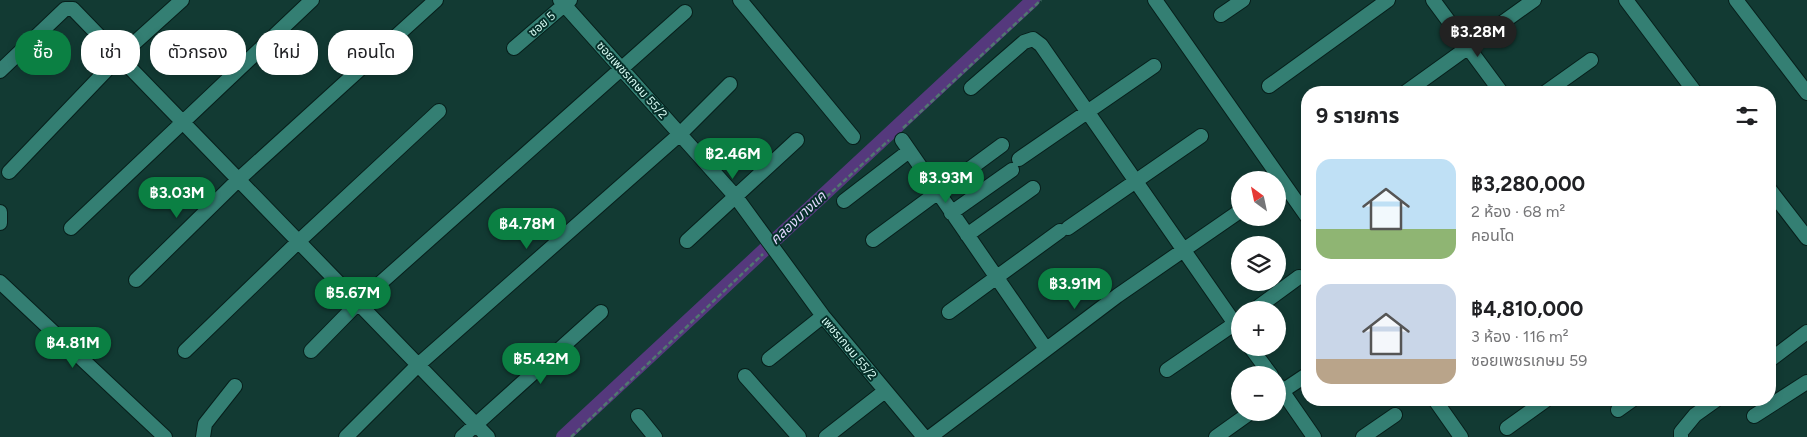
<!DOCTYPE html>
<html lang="th">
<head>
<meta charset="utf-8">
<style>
  body { margin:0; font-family:Figtree,"Noto Sans Thai",sans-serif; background:#f6f6f6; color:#202124; height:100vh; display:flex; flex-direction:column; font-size:19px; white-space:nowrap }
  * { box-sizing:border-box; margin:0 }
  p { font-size:16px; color:#757577 }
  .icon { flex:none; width:28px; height:28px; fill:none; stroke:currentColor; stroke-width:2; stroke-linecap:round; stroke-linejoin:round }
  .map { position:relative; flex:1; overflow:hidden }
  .panel { position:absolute; left:1301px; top:86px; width:475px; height:320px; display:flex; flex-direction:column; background:#fff; border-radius:20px; box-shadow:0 2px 8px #0003 }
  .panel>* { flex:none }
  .banner { position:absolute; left:15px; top:30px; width:475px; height:45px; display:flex; gap:10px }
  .needle { width:32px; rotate:327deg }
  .buttons { position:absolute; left:1231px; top:171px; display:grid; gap:10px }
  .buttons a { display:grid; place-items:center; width:55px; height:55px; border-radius:50%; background:#fff; box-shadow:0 2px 8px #0003; font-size:25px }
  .price { position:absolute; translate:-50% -42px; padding:0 11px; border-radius:18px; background:#0b8043; color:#fff; font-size:16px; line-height:32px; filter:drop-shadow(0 1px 2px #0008) }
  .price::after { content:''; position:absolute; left:50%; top:30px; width:15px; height:11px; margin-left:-8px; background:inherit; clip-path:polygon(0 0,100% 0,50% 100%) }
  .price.active { background:#222; color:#fff }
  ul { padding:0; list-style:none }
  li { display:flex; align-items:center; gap:15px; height:125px; padding:0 15px }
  li span { display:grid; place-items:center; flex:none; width:140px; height:100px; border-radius:15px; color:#555 }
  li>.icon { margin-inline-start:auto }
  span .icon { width:60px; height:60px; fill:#fffc; stroke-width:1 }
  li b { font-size:21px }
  h2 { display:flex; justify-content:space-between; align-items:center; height:60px; padding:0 15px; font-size:21px }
  .pill { padding:0 18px; border-radius:20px; background:#fff; box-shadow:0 2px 8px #0003; font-size:18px; line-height:45px }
  .pill.active { background:#0b8043; color:#fff }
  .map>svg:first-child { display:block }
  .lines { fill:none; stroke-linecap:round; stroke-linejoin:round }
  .canal { stroke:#55397d; stroke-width:14 }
  .minor-casing { stroke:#071f1b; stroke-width:16 }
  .path { stroke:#517870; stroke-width:2.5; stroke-dasharray:5 2.5; stroke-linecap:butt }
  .minor { stroke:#347f73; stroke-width:14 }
  .labels { text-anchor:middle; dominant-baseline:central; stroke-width:4; stroke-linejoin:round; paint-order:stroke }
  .street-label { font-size:12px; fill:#d8fcf4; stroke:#06302a }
  .water-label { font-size:14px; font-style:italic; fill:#e4d7ff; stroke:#06302a }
</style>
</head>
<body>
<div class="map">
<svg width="1807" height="437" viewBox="0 0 1807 437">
  <rect width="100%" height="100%" fill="#123a33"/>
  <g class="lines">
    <!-- canal -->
    <path class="canal" d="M 563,437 L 1033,0"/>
    <defs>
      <path id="minor" d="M 560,0 L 736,197 L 823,316 L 924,437
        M 740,0 L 853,137
        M 1155,0 L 1308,218
        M 1433,0 L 1501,92
        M 1626,0 L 1695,92
        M 1736,0 L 1807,93
        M 1221,15 L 1243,0
        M 514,48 L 570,0
        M 0,71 L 65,9 L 73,9 L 488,437
        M 1269,86 L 1388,0
        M 971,88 L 1024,42 L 1033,39 L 1041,45 L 1240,331
        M 1406,92 L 1534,0
        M 1546,92 L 1591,60
        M 902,140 L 1046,349
        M 1019,159 L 1154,66
        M 9,172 L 120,56 L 182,0
        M 1770,190 L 1807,238
        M 844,201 L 909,151
        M 0,212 L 0,223
        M 951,213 L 1012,170
        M 71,228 L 312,0
        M 1068,228 L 1201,136
        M 967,235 L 1033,188
        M 873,240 L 1002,145
        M 687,241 L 797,140
        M 136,280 L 239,179 L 436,0
        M 0,282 L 165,437
        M 1254,310 L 1299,277
        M 949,312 L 1060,231
        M 1251,348 L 1271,375
        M 185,351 L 299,241 L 439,111
        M 311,351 L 358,303 L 685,12
        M 769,359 L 823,316
        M 1770,360 L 1807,332
        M 1167,370 L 1240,320
        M 745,376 L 799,437
        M 1278,385 L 1314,437
        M 1278,394 L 1308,374
        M 1435,400 L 1461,437
        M 1618,410 L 1632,400
        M 638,416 L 655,437
        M 1754,416 L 1807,382
        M 1507,428 L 1546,400
        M 203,437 L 205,424 L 235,386
        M 346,437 L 418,365 L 680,134 L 730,84
        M 462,437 L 601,312
        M 826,437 L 885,391
        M 930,437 L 1117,296 L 1240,211
        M 1216,437 L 1251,412
        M 1363,437 L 1395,415
        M 1681,437 L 1681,432 L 1695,415 L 1716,400"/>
    </defs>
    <!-- minor casing -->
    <use href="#minor" class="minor-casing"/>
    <!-- path -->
    <path class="path" d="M 903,128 L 1041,0
      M 782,237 L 889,140
      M 571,437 L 763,254"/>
    <!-- minor -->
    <use href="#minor" class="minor"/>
  </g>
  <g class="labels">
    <!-- street labels -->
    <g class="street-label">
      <text transform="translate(542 24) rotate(-41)">ซอย 5</text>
      <text transform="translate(632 80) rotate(48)">ซอยเพชรเกษม 55/2</text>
      <text transform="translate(849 348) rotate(50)">เพชรเกษม 55/2</text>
    </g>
    <!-- water labels -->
    <g class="water-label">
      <text transform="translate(798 218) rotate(-43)">คลองบางแค</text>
    </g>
  </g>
</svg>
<div class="buttons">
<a><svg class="needle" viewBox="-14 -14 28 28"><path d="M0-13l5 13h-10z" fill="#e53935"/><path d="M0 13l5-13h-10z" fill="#757577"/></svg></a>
<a><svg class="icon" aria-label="layers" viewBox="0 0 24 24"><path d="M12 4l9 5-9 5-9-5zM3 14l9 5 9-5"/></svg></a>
<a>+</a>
<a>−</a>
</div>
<b class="price active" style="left:1478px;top:58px">฿3.28M</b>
<b class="price" style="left:733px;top:180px">฿2.46M</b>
<b class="price" style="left:946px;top:204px">฿3.93M</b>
<b class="price" style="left:177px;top:219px">฿3.03M</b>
<b class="price" style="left:527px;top:250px">฿4.78M</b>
<b class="price" style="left:1075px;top:310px">฿3.91M</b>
<b class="price" style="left:353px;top:319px">฿5.67M</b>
<b class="price" style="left:73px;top:369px">฿4.81M</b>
<b class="price" style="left:541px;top:385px">฿5.42M</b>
<div class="banner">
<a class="pill active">ซื้อ</a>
<a class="pill">เช่า</a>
<a class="pill">ตัวกรอง</a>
<a class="pill">ใหม่</a>
<a class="pill">คอนโด</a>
</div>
<section class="panel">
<h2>9 รายการ<svg class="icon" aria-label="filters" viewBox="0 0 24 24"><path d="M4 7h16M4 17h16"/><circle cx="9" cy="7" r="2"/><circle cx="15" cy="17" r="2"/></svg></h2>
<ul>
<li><span style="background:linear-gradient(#bfe0f5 70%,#8fb573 0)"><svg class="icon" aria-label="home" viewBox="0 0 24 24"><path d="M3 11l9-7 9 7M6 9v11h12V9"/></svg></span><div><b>฿3,280,000</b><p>2 ห้อง · 68 m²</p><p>คอนโด</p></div></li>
<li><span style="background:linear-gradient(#c9d6e8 75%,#b9a48a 0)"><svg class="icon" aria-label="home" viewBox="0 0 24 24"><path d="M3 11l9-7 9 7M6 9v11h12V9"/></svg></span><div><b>฿4,810,000</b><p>3 ห้อง · 116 m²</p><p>ซอยเพชรเกษม 59</p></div></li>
</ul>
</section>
</div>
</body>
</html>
